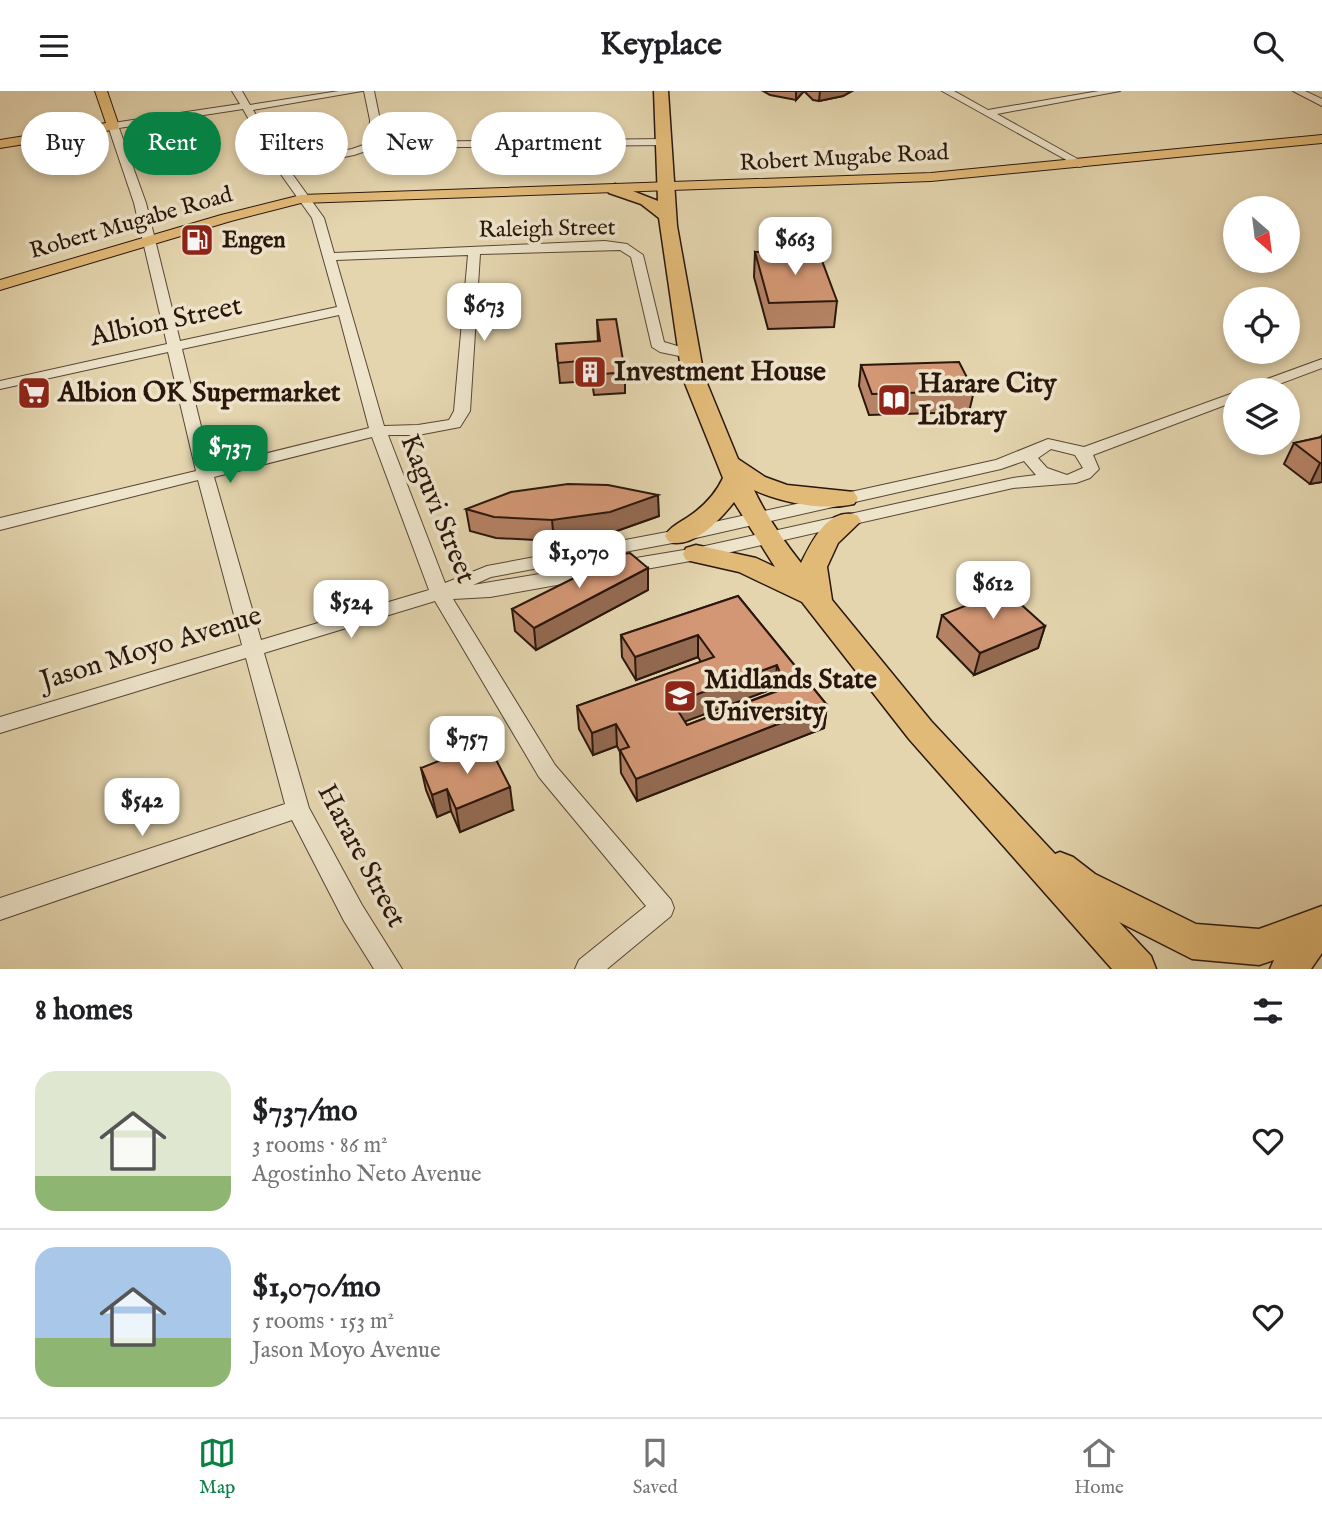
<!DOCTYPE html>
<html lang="en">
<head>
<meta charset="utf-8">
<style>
  body { margin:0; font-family:"IM FELL English",serif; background:#f2f2f2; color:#202124; height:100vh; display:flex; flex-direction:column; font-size:26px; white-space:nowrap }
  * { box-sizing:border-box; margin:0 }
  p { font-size:23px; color:#757577 }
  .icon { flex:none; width:38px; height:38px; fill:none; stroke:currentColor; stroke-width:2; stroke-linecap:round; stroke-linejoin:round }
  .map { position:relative; height:878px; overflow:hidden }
  .details { display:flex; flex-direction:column; background:#fff; flex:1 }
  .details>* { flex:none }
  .top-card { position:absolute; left:21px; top:21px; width:700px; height:63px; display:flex; gap:14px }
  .needle { width:46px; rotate:152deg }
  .controls { position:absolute; left:1223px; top:105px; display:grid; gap:14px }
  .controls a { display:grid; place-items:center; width:77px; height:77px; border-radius:50%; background:#fff; box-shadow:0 4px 10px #0003; font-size:35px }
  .price { position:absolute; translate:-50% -60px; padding:0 16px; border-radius:14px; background:#fff; color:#222; font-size:23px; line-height:46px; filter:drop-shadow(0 2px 4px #0008) }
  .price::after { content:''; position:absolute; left:50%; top:42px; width:21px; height:16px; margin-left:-10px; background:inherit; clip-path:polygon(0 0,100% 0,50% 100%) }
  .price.selected { background:#0b8043; color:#fff }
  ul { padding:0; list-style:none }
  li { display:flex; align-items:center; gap:21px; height:175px; padding:0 35px }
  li+li { border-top:2px solid #e0e0e0 }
  li span { display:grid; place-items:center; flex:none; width:196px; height:140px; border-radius:21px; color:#555 }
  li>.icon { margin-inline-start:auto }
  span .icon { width:84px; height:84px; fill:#fffc; stroke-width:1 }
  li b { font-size:30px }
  h2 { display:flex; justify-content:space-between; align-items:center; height:84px; padding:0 35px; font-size:30px }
  .pill { padding:0 24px; border-radius:32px; background:#fff; box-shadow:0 4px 10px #0003; font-size:24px; line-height:63px }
  .pill.selected { background:#0b8043; color:#fff }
  header { display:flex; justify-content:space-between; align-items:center; height:91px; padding:0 35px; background:#fff; font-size:32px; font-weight:700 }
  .menu { display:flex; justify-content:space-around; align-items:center; height:98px; border-top:2px solid #e0e0e0; background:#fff; font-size:19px; color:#757577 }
  .menu a { display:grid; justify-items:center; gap:4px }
  .menu .selected { color:#0b8043 }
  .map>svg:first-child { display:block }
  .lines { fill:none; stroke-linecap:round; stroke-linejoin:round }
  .minor-casing { stroke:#584635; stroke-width:2 }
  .major-casing { stroke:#2a160c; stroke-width:2 }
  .highway-casing { stroke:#2a160c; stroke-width:3 }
  .minor { fill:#ede4cb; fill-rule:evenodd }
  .major { fill:#e2ba78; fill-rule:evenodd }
  .highway { fill:#e2ba78; fill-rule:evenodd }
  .wall { fill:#b58265; stroke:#2a160c; stroke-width:2; fill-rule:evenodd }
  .shaded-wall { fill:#946a52; stroke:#2a160c; stroke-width:2 }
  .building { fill:#d39775; stroke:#2a160c; stroke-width:2; fill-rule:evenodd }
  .labels { text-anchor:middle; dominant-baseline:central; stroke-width:7; stroke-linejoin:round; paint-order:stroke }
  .far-street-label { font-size:23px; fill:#2a160c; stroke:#ede4cb }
  .far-poi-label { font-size:23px; font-weight:bold; fill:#2a160c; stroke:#ede4cb; text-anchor:start }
  .street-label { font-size:28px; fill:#2a160c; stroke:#ede4cb }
  .poi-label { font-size:28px; font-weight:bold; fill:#2a160c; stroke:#ede4cb; text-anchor:start }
</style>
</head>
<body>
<header><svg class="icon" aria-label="menu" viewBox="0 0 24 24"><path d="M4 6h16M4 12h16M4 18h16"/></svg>Keyplace<svg class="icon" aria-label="search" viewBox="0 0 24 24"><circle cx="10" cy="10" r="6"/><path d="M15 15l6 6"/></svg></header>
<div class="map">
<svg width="1322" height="878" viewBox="0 0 1322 878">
  <rect width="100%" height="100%" fill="#e4d5af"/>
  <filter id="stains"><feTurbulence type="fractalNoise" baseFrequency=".00286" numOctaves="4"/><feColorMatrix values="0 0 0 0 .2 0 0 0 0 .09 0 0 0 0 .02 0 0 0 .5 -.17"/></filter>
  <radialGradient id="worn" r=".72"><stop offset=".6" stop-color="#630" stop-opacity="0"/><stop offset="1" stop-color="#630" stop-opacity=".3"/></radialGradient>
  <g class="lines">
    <defs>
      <path id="minor" d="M 232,0 L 242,0 L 250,14 L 339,0 L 362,0 L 253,19 L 285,71 L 352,58 L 369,52 L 370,29 L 364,0 L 374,0 L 380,29 L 379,51 L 665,48 L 670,51 L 665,54 L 375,57 L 354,64 L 288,77 L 324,127 L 334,162 L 605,150 L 627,153 L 643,164 L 664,251 L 694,260 L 696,263 L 689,267 L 660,261 L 652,256 L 631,166 L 620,159 L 480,163 L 470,320 L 460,336 L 418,344 L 388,344 L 445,492 L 487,475 L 678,439 L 996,369 L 1048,348 L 1084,356 L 1236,301 L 1236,310 L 1093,364 L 1099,378 L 1090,387 L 1076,392 L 1013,397 L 696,469 L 490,506 L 453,508 L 555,674 L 671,809 L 674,817 L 671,825 L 607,878 L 575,878 L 579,869 L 646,815 L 539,686 L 435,510 L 264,562 L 309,717 L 362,814 L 402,878 L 374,878 L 344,830 L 292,729 L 0,829 L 0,807 L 285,713 L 246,567 L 0,642 L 0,626 L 242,554 L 198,389 L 0,439 L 0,427 L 196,380 L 168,261 L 0,298 L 0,290 L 167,253 L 134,112 L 108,35 L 113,32 L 240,13 ZM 243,18 L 275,75 L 312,127 L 337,216 L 180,250 L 146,112 L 119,37 ZM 468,164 L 454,320 L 449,329 L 418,334 L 384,335 L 336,169 ZM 339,224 L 369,337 L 211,376 L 182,258 ZM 372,346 L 429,499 L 261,549 L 214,386 ZM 1051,358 L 1075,364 L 1083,377 L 1067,384 L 1047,377 L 1038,367 ZM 1024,370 L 1036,384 L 1013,387 L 696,457 L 473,494 L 491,486 L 678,451 L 1001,378 Z
        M 942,0 L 954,0 L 988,19 L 1099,0 L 1120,0 L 997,23 L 1083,71 L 1083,75 L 1079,76 Z
        M 1293,0 L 1305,0 L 1322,8 L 1322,15 Z
        M 1322,268 L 1322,277 L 1263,299 L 1243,299 L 1245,296 Z"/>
      <path id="major" d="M 95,0 L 107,0 L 119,35 L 118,38 L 0,57 L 0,49 L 106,32 Z
        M 1322,44 L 1322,52 L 931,90 L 301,112 L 231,130 L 0,199 L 0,189 L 221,124 L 301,104 L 931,82 Z"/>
      <path id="highway" d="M 654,0 L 668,0 L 677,135 L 704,285 L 738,368 L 765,386 L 787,394 L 854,401 L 858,407 L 854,413 C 824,420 782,412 754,399 C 767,426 783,449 801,472 C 812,450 828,416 857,424 L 861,430 L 838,452 L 827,476 L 832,509 L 931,630 L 1055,763 L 1060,761 L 1073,766 L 1095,783 L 1196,833 L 1259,838 L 1322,815 L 1322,862 L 1311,878 L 1270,878 L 1274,869 L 1259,874 L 1192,868 L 1119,831 L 1151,865 L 1156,878 L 1112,878 L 909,648 L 802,511 L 739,481 L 686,469 L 683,463 L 686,457 L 696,454 L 756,467 L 775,476 L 734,411 C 720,429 693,458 669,451 L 665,445 C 670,436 679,432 688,426 C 703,416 715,404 723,387 L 682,285 L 659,127 L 641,113 L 609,102 L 607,98 L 615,93 L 658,110 Z"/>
    </defs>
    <!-- minor casing -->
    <use href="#minor" class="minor-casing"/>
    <!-- major casing -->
    <use href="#major" class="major-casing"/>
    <!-- highway casing -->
    <use href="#highway" class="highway-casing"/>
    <!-- minor -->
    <use href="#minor" class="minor"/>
    <!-- major -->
    <use href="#major" class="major"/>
    <!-- highway -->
    <use href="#highway" class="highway"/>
  </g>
  <!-- wall -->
  <path class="wall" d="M 763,0 L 852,0 L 843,5 L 819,10 L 813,9 L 804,0 L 796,9 L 770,4 Z
    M 755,161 L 837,210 L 834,236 L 768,238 L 754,186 Z
    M 597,229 L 625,281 L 625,302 L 594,304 L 592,290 L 560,292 L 556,253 L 598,251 Z
    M 861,274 L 974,300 L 969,321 L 869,324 L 859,295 Z
    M 1322,344 L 1322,391 L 1310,393 L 1284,373 L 1294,352 L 1321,346 Z
    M 466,418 L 659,425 L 611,442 L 554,450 L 496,447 L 470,440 Z
    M 648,477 L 648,499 L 536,559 L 515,540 L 512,518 Z
    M 738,505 L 827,614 L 824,637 L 637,710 L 621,682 L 620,661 L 617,655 L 593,664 L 579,638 L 577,615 L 701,571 L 698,566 L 636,589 L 622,566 L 621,544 ZM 775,597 L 776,600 L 687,634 L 684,630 Z
    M 942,524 L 1045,535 L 1038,557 L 974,584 L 937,546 Z
    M 421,677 L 513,719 L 460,741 L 451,720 L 437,726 L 426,699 Z"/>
  <!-- shaded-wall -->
  <path class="shaded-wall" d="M 796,0 L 804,0 L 796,9 Z
    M 820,0 L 852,0 L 843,5 L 819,10 Z
    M 1320,372 L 1322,372 L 1322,391 L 1310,393 Z
    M 658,404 L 659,425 L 611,442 L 554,450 L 552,429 Z
    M 648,477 L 648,499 L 536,559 L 534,537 Z
    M 1045,535 L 1038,557 L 974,584 L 980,562 Z
    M 698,544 L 698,566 L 636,589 L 635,566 Z
    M 777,574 L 775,597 L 673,635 L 673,612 Z
    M 827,614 L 824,637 L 637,710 L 636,688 Z
    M 616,633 L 617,655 L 593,664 L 592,642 Z
    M 510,696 L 513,719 L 460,741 L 456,718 Z
    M 447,698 L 451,720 L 437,726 L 432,704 Z"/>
  <!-- building -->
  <path class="building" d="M 818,159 L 837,210 L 769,212 L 755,161 Z
    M 616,228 L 625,281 L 593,284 L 591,269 L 558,272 L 556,253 L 600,250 L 597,229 Z
    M 959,271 L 974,300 L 872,303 L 861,274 Z
    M 1322,346 L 1322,372 L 1320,372 L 1294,352 Z
    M 568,393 L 608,394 L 658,404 L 610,421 L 552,429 L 494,426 L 466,418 L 511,401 Z
    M 630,462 L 648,477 L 534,537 L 512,518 L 622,463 Z
    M 1005,499 L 1045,535 L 980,562 L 942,524 Z
    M 738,505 L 827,614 L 636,688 L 620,659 L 629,656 L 616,633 L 592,642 L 577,615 L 714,566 L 698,544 L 635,566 L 621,544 ZM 777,574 L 786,597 L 687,634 L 673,612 Z
    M 487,651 L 510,696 L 456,718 L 447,698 L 432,704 L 421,677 Z"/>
  <!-- icons -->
  <defs>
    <symbol id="fuel-square" viewBox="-11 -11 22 22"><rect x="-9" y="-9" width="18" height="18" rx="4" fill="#8f2418" stroke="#ede4cb"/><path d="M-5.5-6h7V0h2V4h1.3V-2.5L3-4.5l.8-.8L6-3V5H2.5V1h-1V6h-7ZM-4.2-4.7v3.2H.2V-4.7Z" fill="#fff"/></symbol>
    <symbol id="building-square" viewBox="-11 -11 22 22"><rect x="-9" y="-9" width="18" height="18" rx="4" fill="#8f2418" stroke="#ede4cb"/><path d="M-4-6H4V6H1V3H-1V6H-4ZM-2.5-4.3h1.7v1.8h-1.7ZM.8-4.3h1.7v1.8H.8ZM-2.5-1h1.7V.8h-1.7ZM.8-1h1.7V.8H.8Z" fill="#fff"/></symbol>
    <symbol id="supermarket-square" viewBox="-11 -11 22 22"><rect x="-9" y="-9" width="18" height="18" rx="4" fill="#8f2418" stroke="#ede4cb"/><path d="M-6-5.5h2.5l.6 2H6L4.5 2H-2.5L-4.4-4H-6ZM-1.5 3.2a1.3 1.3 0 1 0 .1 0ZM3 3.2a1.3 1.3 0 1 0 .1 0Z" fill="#fff"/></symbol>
    <symbol id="library-square" viewBox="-11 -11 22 22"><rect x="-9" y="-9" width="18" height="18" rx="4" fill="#8f2418" stroke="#ede4cb"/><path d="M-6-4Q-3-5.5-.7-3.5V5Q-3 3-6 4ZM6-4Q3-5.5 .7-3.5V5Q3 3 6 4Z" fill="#fff"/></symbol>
    <symbol id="university-square" viewBox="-11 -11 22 22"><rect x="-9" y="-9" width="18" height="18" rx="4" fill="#8f2418" stroke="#ede4cb"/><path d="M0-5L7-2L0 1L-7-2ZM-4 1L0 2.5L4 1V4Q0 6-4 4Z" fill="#fff"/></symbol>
  </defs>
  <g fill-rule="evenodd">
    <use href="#fuel-square" x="178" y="130" width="38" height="38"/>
    <use href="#building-square" x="571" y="262" width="38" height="38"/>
    <use href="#supermarket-square" x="15" y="283" width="38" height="38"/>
    <use href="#library-square" x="875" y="290" width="38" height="38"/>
    <use href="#university-square" x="661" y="586" width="38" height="38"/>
  </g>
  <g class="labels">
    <!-- far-street labels -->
    <g class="far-street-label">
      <text transform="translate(844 67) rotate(-3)">Robert Mugabe Road</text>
      <text transform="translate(131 132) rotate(-16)">Robert Mugabe Road</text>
      <text transform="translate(547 138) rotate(-1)">Raleigh Street</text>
    </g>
    <!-- far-poi labels -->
    <g class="far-poi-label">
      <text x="222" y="149">Engen</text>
    </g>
    <!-- street labels -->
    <g class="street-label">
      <text transform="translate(166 231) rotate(-12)">Albion Street</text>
      <text transform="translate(437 418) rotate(68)">Kaguvi Street</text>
      <text transform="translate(151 558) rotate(-17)">Jason Moyo Avenue</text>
      <text transform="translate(361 765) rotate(62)">Harare Street</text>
    </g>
    <!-- poi labels -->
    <g class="poi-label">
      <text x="614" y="281">Investment House</text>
      <text x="918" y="293">Harare City<tspan x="918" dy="32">Library</tspan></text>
      <text x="58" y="302">Albion OK Supermarket</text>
      <text x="704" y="589">Midlands State<tspan x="704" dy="32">University</tspan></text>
    </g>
  </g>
  <rect width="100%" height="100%" filter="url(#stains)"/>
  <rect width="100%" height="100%" fill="url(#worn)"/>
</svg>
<div class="controls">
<a><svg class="needle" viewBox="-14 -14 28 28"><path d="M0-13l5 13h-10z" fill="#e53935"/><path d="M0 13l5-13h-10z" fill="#757577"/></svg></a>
<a><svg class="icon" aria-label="locate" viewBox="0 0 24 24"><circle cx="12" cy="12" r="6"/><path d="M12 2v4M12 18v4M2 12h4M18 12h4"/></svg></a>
<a><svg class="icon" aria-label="layers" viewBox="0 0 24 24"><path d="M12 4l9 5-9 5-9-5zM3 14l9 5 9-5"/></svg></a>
</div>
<b class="price" style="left:795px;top:186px">$663</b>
<b class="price" style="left:484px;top:252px">$673</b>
<b class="price selected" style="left:230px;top:394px">$737</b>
<b class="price" style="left:579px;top:499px">$1,070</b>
<b class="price" style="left:993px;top:530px">$612</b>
<b class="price" style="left:351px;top:549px">$524</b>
<b class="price" style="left:467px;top:685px">$757</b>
<b class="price" style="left:142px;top:747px">$542</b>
<div class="top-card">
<a class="pill">Buy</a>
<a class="pill selected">Rent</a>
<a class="pill">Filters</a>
<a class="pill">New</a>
<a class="pill">Apartment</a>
</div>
</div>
<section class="details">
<h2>8 homes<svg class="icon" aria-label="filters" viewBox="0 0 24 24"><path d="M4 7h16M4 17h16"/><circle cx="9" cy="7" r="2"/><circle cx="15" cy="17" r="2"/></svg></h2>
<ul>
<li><span style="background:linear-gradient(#dfe7d0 75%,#8fb573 0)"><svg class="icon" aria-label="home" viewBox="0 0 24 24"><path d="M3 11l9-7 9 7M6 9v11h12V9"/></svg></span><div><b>$737/mo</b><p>3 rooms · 86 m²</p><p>Agostinho Neto Avenue</p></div><svg class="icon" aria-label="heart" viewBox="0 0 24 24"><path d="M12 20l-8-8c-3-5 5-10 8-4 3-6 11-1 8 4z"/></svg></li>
<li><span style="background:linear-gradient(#a9c7e8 65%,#8fb573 0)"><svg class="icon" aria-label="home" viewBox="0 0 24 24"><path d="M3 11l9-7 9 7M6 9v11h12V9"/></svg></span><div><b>$1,070/mo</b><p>5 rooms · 153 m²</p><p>Jason Moyo Avenue</p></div><svg class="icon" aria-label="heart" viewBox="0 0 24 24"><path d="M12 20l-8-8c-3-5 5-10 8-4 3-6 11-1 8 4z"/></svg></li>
</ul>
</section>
<nav class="menu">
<a class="selected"><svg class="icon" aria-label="map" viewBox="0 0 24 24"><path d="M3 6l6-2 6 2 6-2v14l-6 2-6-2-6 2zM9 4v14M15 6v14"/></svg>Map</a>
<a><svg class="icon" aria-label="saved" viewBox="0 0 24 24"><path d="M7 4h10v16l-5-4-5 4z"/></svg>Saved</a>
<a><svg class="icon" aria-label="home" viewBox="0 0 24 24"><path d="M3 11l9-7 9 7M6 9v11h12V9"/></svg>Home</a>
</nav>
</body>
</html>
